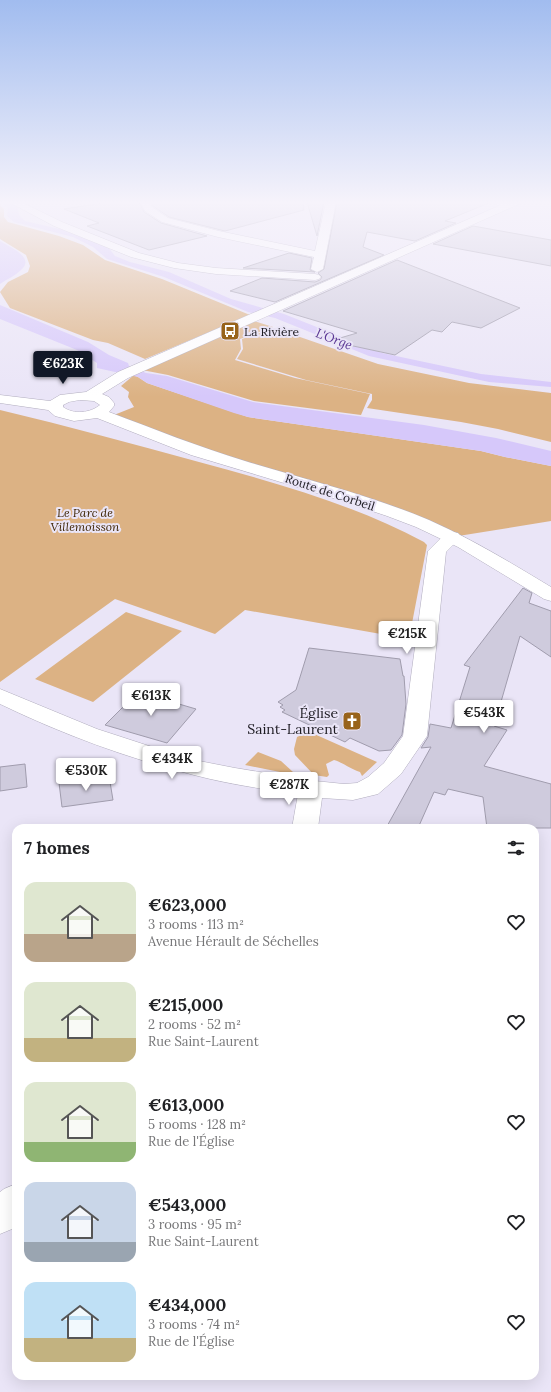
<!DOCTYPE html>
<html lang="en">
<head>
<meta charset="utf-8">
<style>
  body { margin:0; font-family:Lora,serif; background:#f2f2f2; color:#202124; height:100vh; display:flex; flex-direction:column; font-size:15px; white-space:nowrap }
  * { box-sizing:border-box; margin:0 }
  p { font-size:13px; color:#757577 }
  .icon { flex:none; width:22px; height:22px; fill:none; stroke:currentColor; stroke-width:2; stroke-linecap:round; stroke-linejoin:round }
  .map { position:relative; flex:1; overflow:hidden }
  .sheet { position:absolute; left:12px; top:824px; width:527px; height:556px; display:flex; flex-direction:column; background:#fff; border-radius:12px; box-shadow:0 4px 16px #0002 }
  .sheet>* { flex:none }
  .price { position:absolute; translate:-50% -34px; padding:0 9px; border-radius:4px; background:#fff; color:#222; font-size:13px; line-height:26px; filter:drop-shadow(0 1px 2px #0008) }
  .price::after { content:''; position:absolute; left:50%; top:24px; width:12px; height:9px; margin-left:-6px; background:inherit; clip-path:polygon(0 0,100% 0,50% 100%) }
  .price.on { background:#111827; color:#fff }
  ul { padding:0; list-style:none }
  li { display:flex; align-items:center; gap:12px; height:100px; padding:0 12px }
  li span { display:grid; place-items:center; flex:none; width:112px; height:80px; border-radius:12px; color:#555 }
  li>.icon { margin-inline-start:auto }
  span .icon { width:48px; height:48px; fill:#fffc; stroke-width:1 }
  li b { font-size:17px }
  h2 { display:flex; justify-content:space-between; align-items:center; height:48px; padding:0 12px; font-size:17px }
  .map>svg:first-child { display:block }
  .green { fill:#dcb284 }
  .water { fill:#d6c8fa }
  .building { fill:#cfcbdd; stroke:#a09cad }
  .lines { fill:none; stroke-linecap:round; stroke-linejoin:round }
  .minor-casing { stroke:#b1adbe; stroke-width:1 }
  .major-casing { stroke:#b1adbe; stroke-width:1 }
  .minor { fill:#fff; fill-rule:evenodd }
  .major { fill:#fff; fill-rule:evenodd }
  .labels { text-anchor:middle; dominant-baseline:central; stroke-width:4; stroke-linejoin:round; paint-order:stroke }
  .far-poi-label { font-size:12px; fill:#1d1b22; stroke:#eae5f7; text-anchor:start }
  .far-street-label { font-size:12px; fill:#1d1b22; stroke:#eae5f7 }
  .far-park-label { font-size:12px; font-style:italic; fill:#402706; stroke:#eae5f7 }
  .far-water-label { font-size:13px; font-style:italic; fill:#5b3794; stroke:#eae5f7 }
  .poi-label { font-size:14px; fill:#1d1b22; stroke:#eae5f7; text-anchor:end }
</style>
</head>
<body>
<div class="map">
<svg width="551" height="1392" viewBox="0 0 551 1392">
  <rect width="100%" height="100%" fill="#eae5f7"/>
  <!-- green -->
  <path class="green" d="M 0,205 L 4,209 L 4,217 L 8,222 L 59,236 L 83,245 L 105,260 L 162,279 L 250,315 L 145,359 L 108,343 L 93,340 L 10,308 L 0,292 L 8,282 L 28,272 L 30,266 L 26,255 L 0,239 Z
    M 254,321 L 273,327 L 240,339 L 241,349 L 235,360 L 295,378 L 370,394 L 361,415 L 254,401 L 168,375 L 142,370 Z
    M 274,328 L 378,364 L 469,383 L 551,393 L 551,442 L 498,429 L 461,422 L 367,408 L 372,400 L 372,394 L 306,380 L 237,359 L 243,349 L 242,339 Z
    M 134,375 L 138,377 L 147,383 L 248,417 L 481,451 L 505,457 L 551,466 L 551,521 L 452,537 L 109,417 L 134,407 L 128,397 L 129,392 L 121,386 Z
    M 0,410 C 67,426 133,444 199,462 C 276,483 353,504 424,542 L 427,545 L 409,639 L 245,610 L 215,634 L 115,599 L 0,682 Z
    M 126,612 L 182,631 L 93,702 L 35,679 Z
    M 306,733 L 312,733 L 377,762 L 362,776 L 360,772 C 350,769 344,763 334,760 L 326,764 L 329,775 L 327,777 L 314,775 L 295,755 L 294,749 L 297,737 Z
    M 258,752 L 281,761 L 293,772 L 290,774 L 245,765 Z"/>
  <!-- water -->
  <path class="water" d="M 0,202 L 9,202 L 17,206 L 19,215 L 25,221 L 77,233 L 108,247 L 115,256 L 130,262 L 169,272 L 231,299 L 284,314 L 382,353 L 481,374 L 551,382 L 551,387 L 489,382 L 369,356 L 275,318 L 248,312 L 164,277 L 107,259 L 93,247 L 73,237 L 14,222 L 7,216 L 8,207 Z
    M 0,241 C 9,247 36,257 21,270 C 15,276 7,279 0,284 Z
    M 0,305 L 88,342 L 109,355 L 128,363 L 129,366 L 146,373 L 167,376 L 253,402 L 424,425 L 496,438 L 551,451 L 551,466 L 505,457 L 481,451 L 248,417 L 234,413 L 147,383 L 138,377 L 97,368 L 97,363 L 77,350 L 0,319 Z"/>
  <!-- building -->
  <path class="building" d="M 109,202 L 139,202 L 144,212 L 161,223 L 207,236 L 149,250 L 87,226 L 99,223 L 64,209 Z
    M 152,202 L 303,202 L 304,210 L 225,231 L 169,217 L 153,206 Z
    M 307,202 L 324,202 L 317,236 Z
    M 337,202 L 491,202 L 445,221 L 456,223 L 415,241 L 367,232 L 363,247 L 384,255 L 275,302 L 230,291 L 262,278 L 315,282 L 320,280 L 322,277 L 318,273 L 324,269 Z
    M 473,226 L 551,240 L 551,266 L 433,244 Z
    M 289,253 L 312,258 L 310,270 L 315,272 L 243,268 Z
    M 397,260 L 520,308 L 481,328 L 452,322 L 442,332 L 432,330 L 395,355 L 330,341 L 357,333 L 283,311 Z
    M 523,588 L 532,593 L 529,603 L 551,611 L 551,657 L 520,636 L 494,726 L 507,730 L 484,766 L 551,784 L 551,828 L 487,828 L 483,797 L 448,789 L 445,795 L 434,792 L 418,828 L 386,828 L 431,747 L 421,748 L 428,737 L 430,724 L 451,728 L 470,667 L 464,665 Z
    M 309,648 L 400,659 L 403,676 L 404,676 L 406,704 L 402,735 L 391,750 L 379,751 L 350,738 L 345,742 L 282,712 L 285,710 L 280,707 L 283,705 L 278,702 L 296,690 Z
    M 138,692 L 196,709 L 167,743 L 105,725 Z
    M 25,764 L 27,787 L 0,791 L 0,767 Z
    M 109,776 L 113,800 L 62,807 L 59,783 Z"/>
  <g class="lines">
    <defs>
      <path id="minor" d="M 9,202 L 21,202 L 62,222 L 139,253 L 178,263 L 216,268 L 315,274 L 319,275 L 321,277 L 319,279 L 315,280 L 216,274 L 174,268 L 131,257 L 54,226 Z
        M 140,202 L 150,202 L 152,207 L 168,218 L 219,231 L 315,251 L 326,202 L 336,202 L 323,269 L 317,272 L 311,269 L 314,257 L 218,237 L 162,222 L 145,211 Z
        M 492,202 L 517,202 L 518,203 C 513,208 497,207 492,202 Z
        M 452,532 L 458,533 L 461,537 L 446,552 L 427,736 L 401,774 L 385,788 L 378,794 L 353,800 L 322,798 L 318,828 L 292,828 L 298,794 C 263,789 228,784 194,775 C 127,758 62,734 0,704 L 0,689 L 97,729 L 189,759 L 235,768 L 315,781 L 344,784 L 357,783 L 368,777 L 384,763 L 403,736 L 428,551 L 446,533 Z
        M 16,1184 L 16,1225 L 12,1229 L 0,1234 L 0,1192 L 4,1189 Z"/>
      <path id="major" d="M 508,202 L 521,202 L 519,204 L 128,378 L 102,394 L 109,397 L 114,403 L 114,406 L 109,412 C 154,429 199,447 245,461 C 307,480 370,495 429,520 C 472,539 511,563 551,587 L 551,601 L 544,599 L 458,547 L 416,527 L 387,516 L 327,496 L 191,455 L 97,418 L 74,421 L 55,416 L 48,410 L 0,403 L 0,395 L 50,401 L 60,395 L 86,392 L 118,372 ZM 80,400 L 94,401 L 100,405 C 90,413 74,415 63,407 L 63,405 L 69,402 Z"/>
    </defs>
    <!-- minor casing -->
    <use href="#minor" class="minor-casing"/>
    <!-- major casing -->
    <use href="#major" class="major-casing"/>
    <!-- minor -->
    <use href="#minor" class="minor"/>
    <!-- major -->
    <use href="#major" class="major"/>
  </g>
  <!-- sky -->
  <linearGradient id="sky" x2="0" y2="1"><stop stop-color="#a1bcef"/><stop offset="0.51" stop-color="#f6f3fb"/><stop offset="1" stop-color="#f6f3fb" stop-opacity="0"/></linearGradient>
  <rect width="551" height="397" fill="url(#sky)"/>
  <!-- icons -->
  <defs>
    <symbol id="bus-square" viewBox="-11 -11 22 22"><rect x="-9" y="-9" width="18" height="18" rx="4" fill="#98631a" stroke="#eae5f7"/><path d="M-5-6H5V4H4V6H2V4H-2V6H-4V4H-5ZM-3.5-4V0h7V-4ZM-3.5 1.2v1.5H-2V1.2ZM2 1.2v1.5H3.5V1.2Z" fill="#fff"/></symbol>
    <symbol id="church-square" viewBox="-11 -11 22 22"><rect x="-9" y="-9" width="18" height="18" rx="4" fill="#98631a" stroke="#eae5f7"/><path d="M-1.2-6h2.4v3.5h3.3v2.4h-3.3V6h-2.4V-.1h-3.3v-2.4h3.3Z" fill="#fff"/></symbol>
  </defs>
  <g fill-rule="evenodd">
    <use href="#bus-square" x="219" y="320" width="22" height="22"/>
    <use href="#church-square" x="341" y="710" width="22" height="22"/>
  </g>
  <g class="labels">
    <!-- far-poi labels -->
    <g class="far-poi-label">
      <text x="244" y="331">La Rivière</text>
    </g>
    <!-- far-street labels -->
    <g class="far-street-label">
      <text transform="translate(330 492) rotate(18)">Route de Corbeil</text>
    </g>
    <!-- far-park labels -->
    <g class="far-park-label">
      <text x="85" y="512">Le Parc de<tspan x="85" dy="14">Villemoisson</tspan></text>
    </g>
    <!-- far-water labels -->
    <g class="far-water-label">
      <text transform="translate(334 339) rotate(21)">L'Orge</text>
    </g>
    <!-- poi labels -->
    <g class="poi-label">
      <text x="338" y="713">Église<tspan x="338" dy="16">Saint-Laurent</tspan></text>
    </g>
  </g>
</svg>
<b class="price on" style="left:63px;top:385px">€623K</b>
<b class="price" style="left:407px;top:655px">€215K</b>
<b class="price" style="left:151px;top:717px">€613K</b>
<b class="price" style="left:484px;top:734px">€543K</b>
<b class="price" style="left:172px;top:780px">€434K</b>
<b class="price" style="left:86px;top:792px">€530K</b>
<b class="price" style="left:289px;top:806px">€287K</b>
<section class="sheet">
<h2>7 homes<svg class="icon" aria-label="filters" viewBox="0 0 24 24"><path d="M4 7h16M4 17h16"/><circle cx="9" cy="7" r="2"/><circle cx="15" cy="17" r="2"/></svg></h2>
<ul>
<li><span style="background:linear-gradient(#dfe7d0 65%,#b9a48a 0)"><svg class="icon" aria-label="home" viewBox="0 0 24 24"><path d="M3 11l9-7 9 7M6 9v11h12V9"/></svg></span><div><b>€623,000</b><p>3 rooms · 113 m²</p><p>Avenue Hérault de Séchelles</p></div><svg class="icon" aria-label="heart" viewBox="0 0 24 24"><path d="M12 20l-8-8c-3-5 5-10 8-4 3-6 11-1 8 4z"/></svg></li>
<li><span style="background:linear-gradient(#dfe7d0 70%,#c2b280 0)"><svg class="icon" aria-label="home" viewBox="0 0 24 24"><path d="M3 11l9-7 9 7M6 9v11h12V9"/></svg></span><div><b>€215,000</b><p>2 rooms · 52 m²</p><p>Rue Saint-Laurent</p></div><svg class="icon" aria-label="heart" viewBox="0 0 24 24"><path d="M12 20l-8-8c-3-5 5-10 8-4 3-6 11-1 8 4z"/></svg></li>
<li><span style="background:linear-gradient(#dfe7d0 75%,#8fb573 0)"><svg class="icon" aria-label="home" viewBox="0 0 24 24"><path d="M3 11l9-7 9 7M6 9v11h12V9"/></svg></span><div><b>€613,000</b><p>5 rooms · 128 m²</p><p>Rue de l'Église</p></div><svg class="icon" aria-label="heart" viewBox="0 0 24 24"><path d="M12 20l-8-8c-3-5 5-10 8-4 3-6 11-1 8 4z"/></svg></li>
<li><span style="background:linear-gradient(#c9d6e8 75%,#9aa5b1 0)"><svg class="icon" aria-label="home" viewBox="0 0 24 24"><path d="M3 11l9-7 9 7M6 9v11h12V9"/></svg></span><div><b>€543,000</b><p>3 rooms · 95 m²</p><p>Rue Saint-Laurent</p></div><svg class="icon" aria-label="heart" viewBox="0 0 24 24"><path d="M12 20l-8-8c-3-5 5-10 8-4 3-6 11-1 8 4z"/></svg></li>
<li><span style="background:linear-gradient(#bfe0f5 70%,#c2b280 0)"><svg class="icon" aria-label="home" viewBox="0 0 24 24"><path d="M3 11l9-7 9 7M6 9v11h12V9"/></svg></span><div><b>€434,000</b><p>3 rooms · 74 m²</p><p>Rue de l'Église</p></div><svg class="icon" aria-label="heart" viewBox="0 0 24 24"><path d="M12 20l-8-8c-3-5 5-10 8-4 3-6 11-1 8 4z"/></svg></li>
</ul>
</section>
</div>
</body>
</html>
